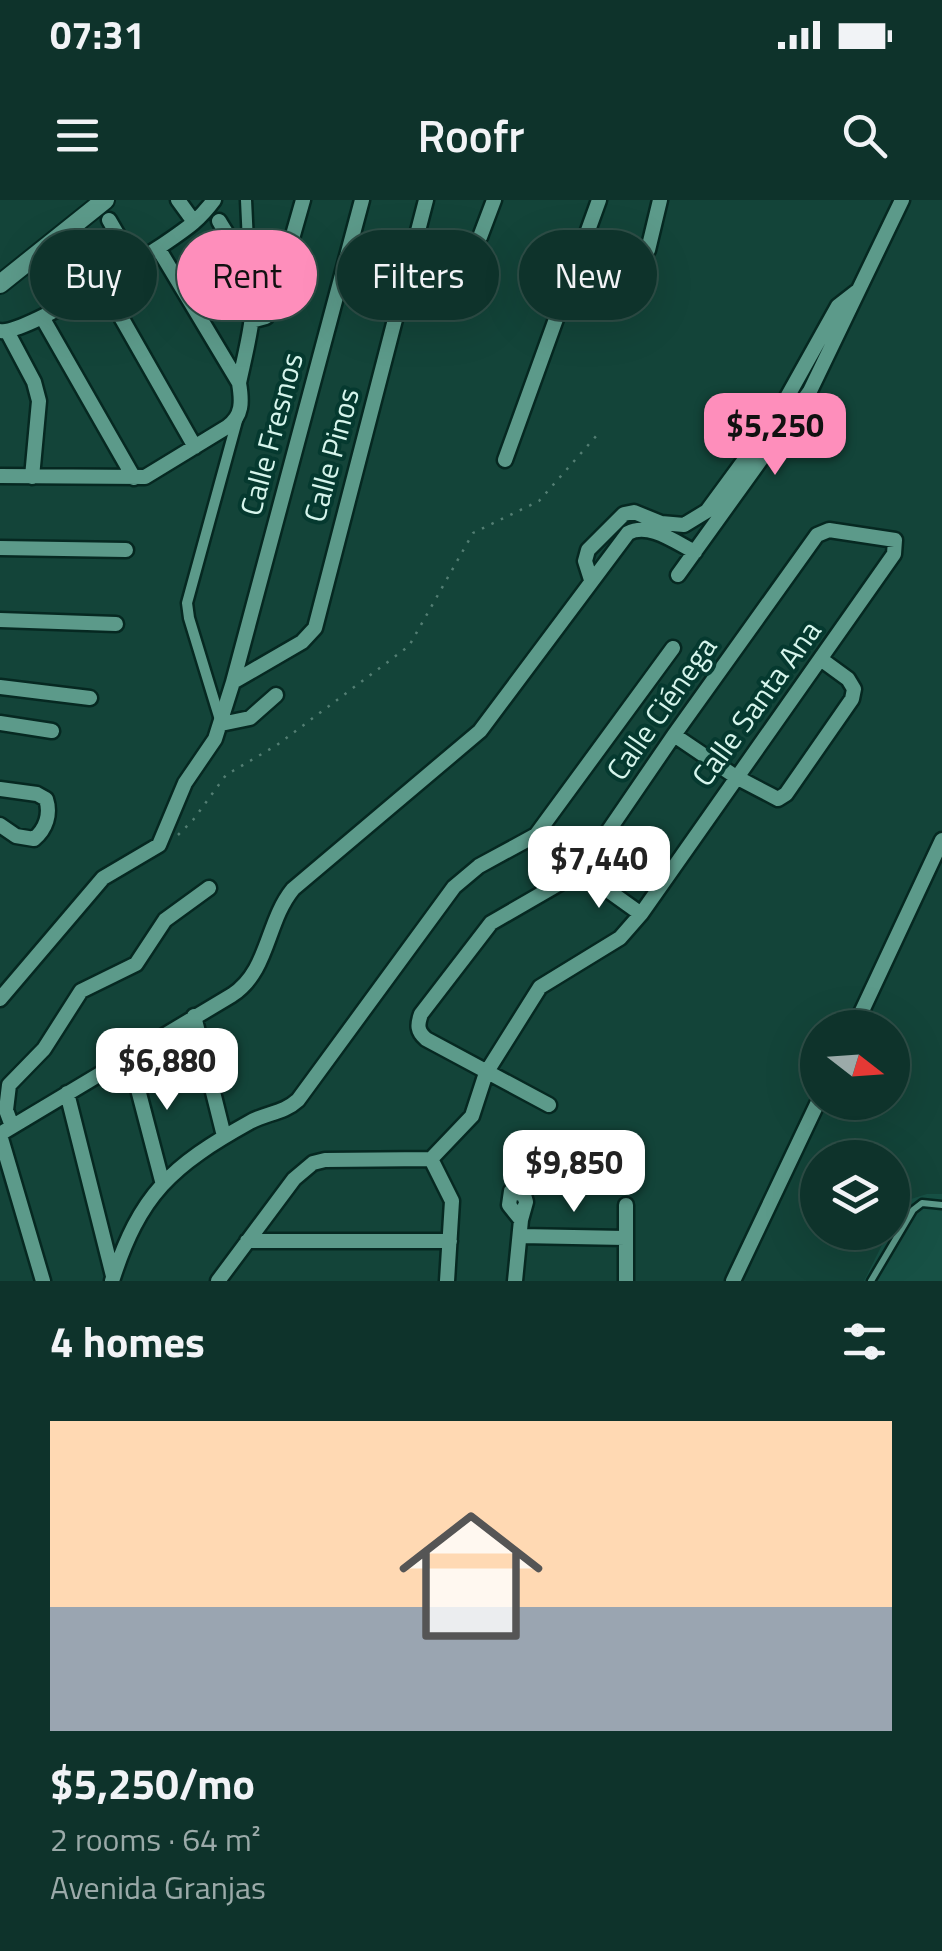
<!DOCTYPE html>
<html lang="en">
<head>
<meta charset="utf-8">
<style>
  body { margin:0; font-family:"Titillium Web",sans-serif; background:#173b33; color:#f1f3f6; height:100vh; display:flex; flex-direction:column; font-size:38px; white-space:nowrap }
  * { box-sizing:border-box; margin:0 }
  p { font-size:32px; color:#9baaa9 }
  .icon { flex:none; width:55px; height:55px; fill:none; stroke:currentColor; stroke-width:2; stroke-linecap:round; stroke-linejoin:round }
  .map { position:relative; height:1081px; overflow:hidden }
  .side { display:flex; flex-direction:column; background:#0e332b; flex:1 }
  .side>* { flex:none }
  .guide { position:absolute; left:30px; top:30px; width:882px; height:90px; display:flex; gap:20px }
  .needle { width:65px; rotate:107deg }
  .fabs { position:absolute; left:800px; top:810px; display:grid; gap:20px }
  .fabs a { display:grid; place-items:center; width:110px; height:110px; border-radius:50%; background:#0e332b; box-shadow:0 10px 40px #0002,0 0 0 2px #2e4e47; font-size:50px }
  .price { position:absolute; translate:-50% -85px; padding:0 22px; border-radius:20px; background:#fff; color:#222; font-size:32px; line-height:65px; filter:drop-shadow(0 2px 5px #0008) }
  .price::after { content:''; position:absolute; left:50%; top:60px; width:30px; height:22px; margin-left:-15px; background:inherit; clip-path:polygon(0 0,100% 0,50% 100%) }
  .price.on { background:#fe8ebb; color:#111 }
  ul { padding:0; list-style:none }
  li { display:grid; align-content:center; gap:20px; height:530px; padding:0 50px }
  li span { display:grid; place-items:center; height:310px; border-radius:0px; color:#555 }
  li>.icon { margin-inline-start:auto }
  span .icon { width:180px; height:180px; fill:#fffc; stroke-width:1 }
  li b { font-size:42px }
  h2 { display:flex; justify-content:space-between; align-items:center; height:120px; padding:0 50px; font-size:42px }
  .chip { padding:0 35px; border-radius:45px; background:#0e332b; box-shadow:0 10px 40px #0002,0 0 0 2px #2e4e47; font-size:35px; line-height:90px }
  .chip.on { background:#fe8ebb; color:#111 }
  .status { display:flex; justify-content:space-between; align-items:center; height:70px; padding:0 50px; background:#0e332b; direction:ltr }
  .status svg { height:28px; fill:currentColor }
  header { display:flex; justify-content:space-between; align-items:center; height:130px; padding:0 50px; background:#0e332b; font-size:45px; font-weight:600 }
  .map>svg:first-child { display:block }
  .built { fill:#175145 }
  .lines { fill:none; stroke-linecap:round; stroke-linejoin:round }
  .service-casing { stroke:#062821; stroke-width:11 }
  .pedestrian-casing { stroke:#062821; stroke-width:15 }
  .minor-casing { stroke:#062821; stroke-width:19 }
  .tertiary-casing { stroke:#062821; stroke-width:22 }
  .path { stroke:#537e73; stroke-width:2.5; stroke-dasharray:2.5 8; stroke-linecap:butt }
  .service { stroke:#5c9a8a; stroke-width:6 }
  .pedestrian { stroke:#5c9a8a; stroke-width:10 }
  .minor { stroke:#5c9a8a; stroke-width:14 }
  .tertiary { stroke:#5c9a8a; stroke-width:18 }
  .labels { text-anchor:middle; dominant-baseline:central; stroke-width:8; stroke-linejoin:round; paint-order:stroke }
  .street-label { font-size:30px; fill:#d6f5ec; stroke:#05392f }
</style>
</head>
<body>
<div class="status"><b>07:31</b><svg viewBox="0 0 49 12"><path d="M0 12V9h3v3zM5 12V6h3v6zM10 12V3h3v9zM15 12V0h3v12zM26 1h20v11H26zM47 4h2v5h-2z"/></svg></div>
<header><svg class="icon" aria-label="menu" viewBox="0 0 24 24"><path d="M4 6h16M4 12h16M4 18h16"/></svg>Roofr<svg class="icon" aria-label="search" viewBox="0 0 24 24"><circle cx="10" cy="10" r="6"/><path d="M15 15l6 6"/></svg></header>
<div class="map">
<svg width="942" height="1081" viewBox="0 0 942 1081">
  <rect width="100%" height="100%" fill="#134439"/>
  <!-- built -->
  <path class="built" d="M 927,994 L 942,994 L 942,1081 L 864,1081 L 888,1033 L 892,1032 L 894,1015 L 908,1000 Z"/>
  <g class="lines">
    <defs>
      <path id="service" d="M 871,1081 L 913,1010 L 922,1003 L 942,1005"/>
      <path id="pedestrian" d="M 246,0 L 249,64
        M 251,81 L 280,82
        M 221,523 L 189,418 L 187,403 L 238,217"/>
      <path id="minor" d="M 178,0 L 194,22
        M 109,20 L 134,63
        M 219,21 C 228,37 241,53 249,70 C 261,99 245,153 239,183
        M 480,37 L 494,0
        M 291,42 L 303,0
        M 648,50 L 660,0
        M 101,82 L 195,247
        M 42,117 L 134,278
        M 251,121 L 266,117 L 280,82
        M 0,131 C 26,136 168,44 193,23 C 201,16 208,8 214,0
        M 8,133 L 34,182 L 39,201 L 32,277
        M 505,260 L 599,0
        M 0,276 L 145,277 L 227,227 C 243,216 242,201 239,183 L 158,48
        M 0,348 L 126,350
        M 678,375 L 810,191 L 902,0
        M 591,380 L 585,361 L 588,350 L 624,314 L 634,312 L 661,323 L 684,325 L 707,311 L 776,217 L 838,106 L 856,92
        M 0,420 L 116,424
        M 233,482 L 302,442 L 315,428 L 426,0
        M 0,487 L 90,498
        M 0,523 L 52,531
        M 221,524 L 250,518 L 276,495
        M 674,535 L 736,577 L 778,599 L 786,594 L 852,499 L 854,489 L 848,479 L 822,460
        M 0,589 L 37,594 L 46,599 C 51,614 46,629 34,639 L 16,636 L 0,625
        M 581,671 L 641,714
        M 0,799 L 103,678 L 159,645 L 185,583 L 215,539 L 233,482 L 362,0
        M 194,816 L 224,936
        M 854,828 L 942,640
        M 129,855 L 162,981
        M 67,893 L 113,1076
        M 12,926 L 6,910 L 9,885 L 44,849 L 81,791 L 136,764 L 165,720 L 209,688
        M 0,934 L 232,795 C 269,771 266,722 293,689 L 480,531 L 628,333 C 649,322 675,342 695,352
        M 0,935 L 43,1081
        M 431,959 L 472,916 L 486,873 L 540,787 L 620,738 L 641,714 L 894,354 L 895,340 L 829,330 L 817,335 L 674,535 L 581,671 L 491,723 L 421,814 C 417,825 417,831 426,839 L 549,905
        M 431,959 L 452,1001 L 447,1081
        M 521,1036 L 625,1038
        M 247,1041 L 450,1041
        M 112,1081 C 140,994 171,966 250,922 C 266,913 284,913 298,900 L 454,687 L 479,666 L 536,635 L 673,448
        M 218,1081 L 294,979 L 313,963 L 325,960 L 431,959
        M 515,1081 L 521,1020 L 509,1005 L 511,991 L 524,995 L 526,1002 L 521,1020
        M 626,1081 L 626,1005
        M 733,1081 L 818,902"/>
      <path id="tertiary" d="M 0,84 L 105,0"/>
    </defs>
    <!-- service casing -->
    <use href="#service" class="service-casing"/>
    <!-- pedestrian casing -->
    <use href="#pedestrian" class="pedestrian-casing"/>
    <!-- minor casing -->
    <use href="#minor" class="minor-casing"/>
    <!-- tertiary casing -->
    <use href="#tertiary" class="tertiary-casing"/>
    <!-- path -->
    <path class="path" d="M 284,69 L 288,53
      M 178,635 L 193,620 L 226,575 L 277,545 L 409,446 L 473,333 L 539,301 L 597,235"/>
    <!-- service -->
    <use href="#service" class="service"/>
    <!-- pedestrian -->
    <use href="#pedestrian" class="pedestrian"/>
    <!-- minor -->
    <use href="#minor" class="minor"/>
    <!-- tertiary -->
    <use href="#tertiary" class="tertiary"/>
  </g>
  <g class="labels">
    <!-- street labels -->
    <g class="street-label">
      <text transform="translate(271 234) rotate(-75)">Calle Fresnos</text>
      <text transform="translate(331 255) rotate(-75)">Calle Pinos</text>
      <text transform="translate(756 503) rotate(-54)">Calle Santa Ana</text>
      <text transform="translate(661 508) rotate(-55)">Calle Ciénega</text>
    </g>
  </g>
</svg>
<div class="fabs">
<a><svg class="needle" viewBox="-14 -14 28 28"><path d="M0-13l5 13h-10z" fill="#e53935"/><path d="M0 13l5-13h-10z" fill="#9baaa9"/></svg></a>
<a><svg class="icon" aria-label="layers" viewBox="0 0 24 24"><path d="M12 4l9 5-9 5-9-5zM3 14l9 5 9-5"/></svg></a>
</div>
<b class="price on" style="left:775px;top:278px">$5,250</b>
<b class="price" style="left:599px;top:711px">$7,440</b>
<b class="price" style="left:167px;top:913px">$6,880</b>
<b class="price" style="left:574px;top:1015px">$9,850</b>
<div class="guide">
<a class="chip">Buy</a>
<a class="chip on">Rent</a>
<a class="chip">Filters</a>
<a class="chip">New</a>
</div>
</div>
<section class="side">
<h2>4 homes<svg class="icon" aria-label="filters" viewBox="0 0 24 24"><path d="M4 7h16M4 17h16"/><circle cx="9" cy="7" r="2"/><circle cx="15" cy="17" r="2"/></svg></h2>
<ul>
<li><span style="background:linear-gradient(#ffd9b3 60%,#9aa5b1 0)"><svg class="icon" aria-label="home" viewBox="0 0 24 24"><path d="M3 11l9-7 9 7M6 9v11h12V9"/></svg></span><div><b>$5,250/mo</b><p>2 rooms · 64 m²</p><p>Avenida Granjas</p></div></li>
</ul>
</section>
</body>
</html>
